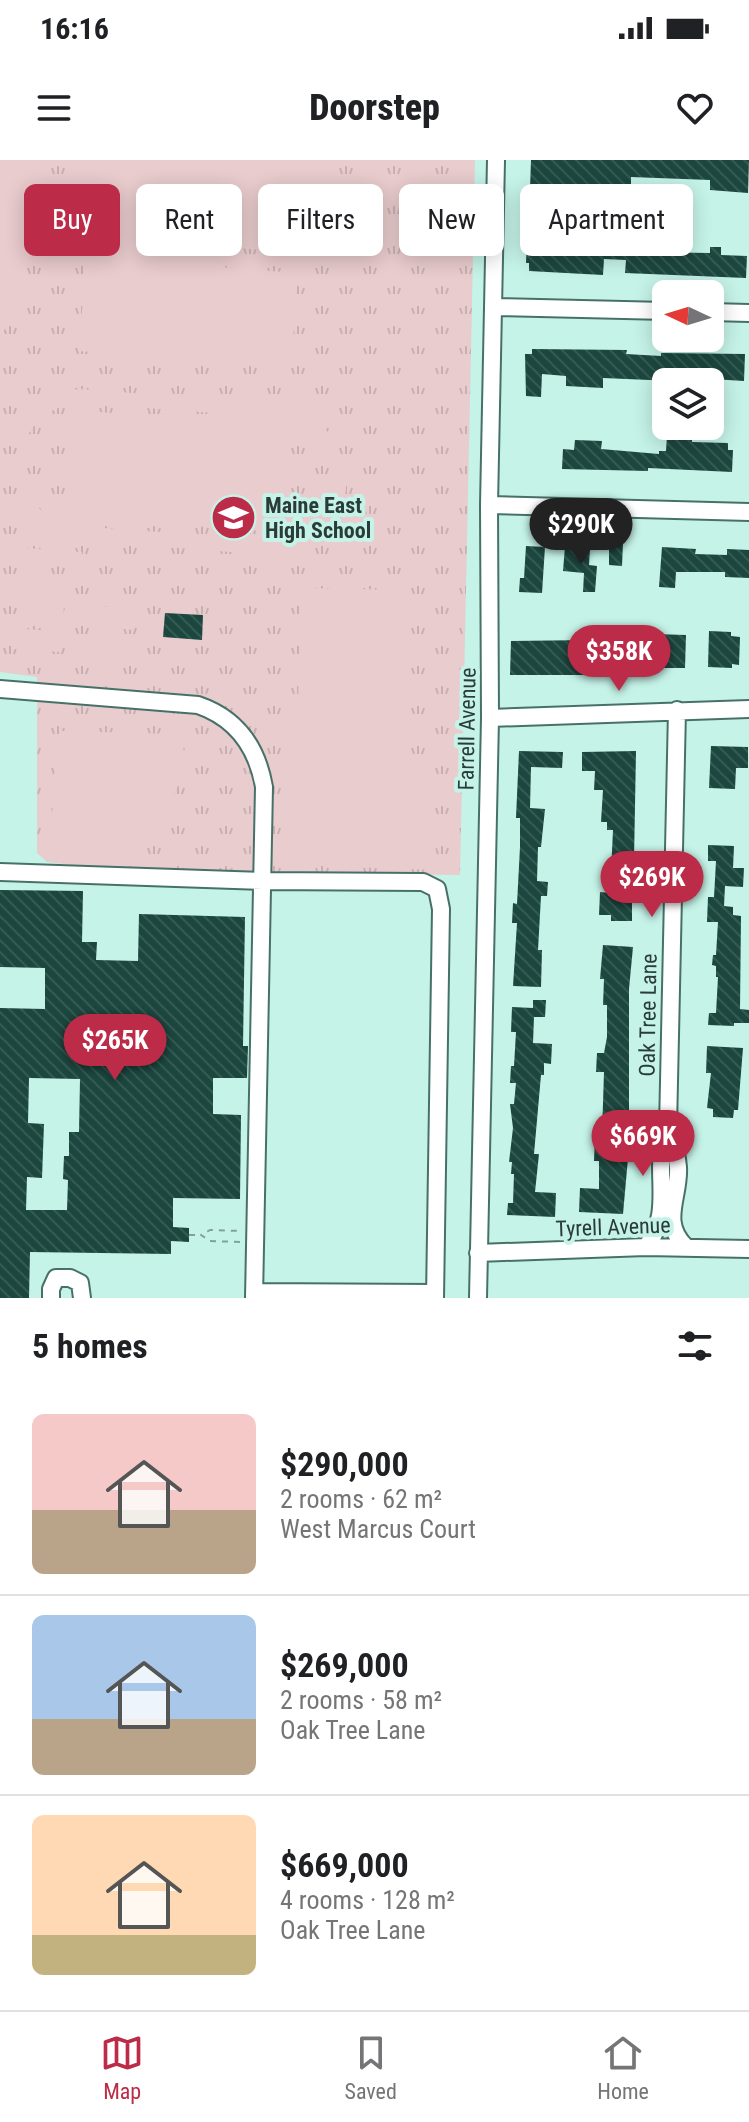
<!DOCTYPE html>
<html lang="en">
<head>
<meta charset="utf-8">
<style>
  body { margin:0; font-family:"Roboto Condensed",sans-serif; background:#f2f2f2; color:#202124; height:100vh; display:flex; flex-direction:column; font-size:30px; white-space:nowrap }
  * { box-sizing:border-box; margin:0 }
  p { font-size:26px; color:#757577 }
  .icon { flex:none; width:44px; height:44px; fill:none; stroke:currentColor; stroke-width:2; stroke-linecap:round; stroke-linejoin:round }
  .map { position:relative; height:1138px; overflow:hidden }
  .side { display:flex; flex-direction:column; background:#fff; flex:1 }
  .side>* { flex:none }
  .banner { position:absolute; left:24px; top:24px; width:702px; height:72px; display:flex; gap:16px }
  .needle { width:52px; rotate:274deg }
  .controls { position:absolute; left:652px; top:120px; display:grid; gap:16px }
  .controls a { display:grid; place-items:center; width:72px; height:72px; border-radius:12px; background:#fff; box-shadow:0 4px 20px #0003; font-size:40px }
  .price { position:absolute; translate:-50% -68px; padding:0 18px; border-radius:28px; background:#bc2b47; color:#fff; font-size:26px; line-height:52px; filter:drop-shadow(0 2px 4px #0008) }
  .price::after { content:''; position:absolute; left:50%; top:48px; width:24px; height:18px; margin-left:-12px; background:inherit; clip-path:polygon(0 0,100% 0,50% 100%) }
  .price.current { background:#222; color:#fff }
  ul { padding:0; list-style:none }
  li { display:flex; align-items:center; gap:24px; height:200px; padding:0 32px }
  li+li { border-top:2px solid #e0e0e0 }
  li span { display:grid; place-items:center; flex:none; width:224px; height:160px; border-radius:12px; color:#555 }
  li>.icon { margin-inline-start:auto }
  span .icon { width:96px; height:96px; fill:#fffc; stroke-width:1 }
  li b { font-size:34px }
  h2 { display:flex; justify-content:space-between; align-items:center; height:96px; padding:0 32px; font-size:34px }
  .chip { padding:0 28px; border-radius:12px; background:#fff; box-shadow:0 4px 20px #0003; font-size:28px; line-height:72px }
  .chip.current { background:#bc2b47; color:#fff }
  .status { display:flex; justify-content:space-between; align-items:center; height:56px; padding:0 40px; background:#fff; direction:ltr }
  .status svg { height:22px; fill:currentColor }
  header { display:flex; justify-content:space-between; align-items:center; height:104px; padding:0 32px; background:#fff; font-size:36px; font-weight:800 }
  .dock { display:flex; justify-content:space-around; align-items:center; height:112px; border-top:2px solid #e0e0e0; background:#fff; font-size:22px; color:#757577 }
  .dock a { display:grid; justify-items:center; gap:4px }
  .dock .current { color:#bc2b47 }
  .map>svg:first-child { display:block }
  .park { fill:url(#park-tufts) }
  .pitch { fill:#e9cccd; fill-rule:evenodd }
  .building { fill:url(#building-back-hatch); fill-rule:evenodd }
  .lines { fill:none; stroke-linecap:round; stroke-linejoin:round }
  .minor-casing { stroke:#477168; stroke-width:20 }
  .path { stroke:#81a29a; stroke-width:2; stroke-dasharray:6 6; stroke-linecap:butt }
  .minor { stroke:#fff; stroke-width:16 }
  .labels { text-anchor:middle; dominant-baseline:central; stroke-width:8; stroke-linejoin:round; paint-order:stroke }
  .poi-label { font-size:22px; font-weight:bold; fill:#2a3c38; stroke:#c5f3e8; text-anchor:start }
  .street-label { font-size:22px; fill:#2a3c38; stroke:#c5f3e8 }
</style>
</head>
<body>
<div class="status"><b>16:16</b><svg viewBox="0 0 49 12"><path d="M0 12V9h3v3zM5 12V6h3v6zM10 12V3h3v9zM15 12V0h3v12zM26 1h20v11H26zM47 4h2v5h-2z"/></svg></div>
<header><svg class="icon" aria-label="menu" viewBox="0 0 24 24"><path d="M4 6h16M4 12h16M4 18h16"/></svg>Doorstep<svg class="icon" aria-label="heart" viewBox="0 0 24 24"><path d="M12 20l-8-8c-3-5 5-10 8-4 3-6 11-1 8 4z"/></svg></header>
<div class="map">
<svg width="749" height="1138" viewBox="0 0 749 1138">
  <defs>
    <pattern id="park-tufts" width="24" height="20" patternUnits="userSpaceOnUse" patternTransform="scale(2)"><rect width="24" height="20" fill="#e9cccd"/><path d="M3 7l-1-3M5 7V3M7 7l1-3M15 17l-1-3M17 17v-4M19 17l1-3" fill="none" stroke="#c8b0b1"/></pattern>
    <pattern id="building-back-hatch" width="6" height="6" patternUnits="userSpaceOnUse" patternTransform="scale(2)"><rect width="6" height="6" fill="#1c473f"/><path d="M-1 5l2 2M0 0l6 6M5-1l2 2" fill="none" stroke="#345a53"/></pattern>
  </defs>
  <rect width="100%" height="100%" fill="#c5f3e8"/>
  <!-- park -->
  <path class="park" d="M 0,0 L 475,0 L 460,715 L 112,710 L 47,702 L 37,693 L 37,517 L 0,512 Z"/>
  <!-- pitch -->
  <path class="pitch" d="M 0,0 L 37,0 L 22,157 L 0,173 Z
    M 94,0 L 307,0 L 300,93 L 88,76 Z
    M 86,97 L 298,113 L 291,208 L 79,191 Z
    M 80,229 L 328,248 L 327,261 L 319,262 C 357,299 357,357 308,384 L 307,398 L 27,376 L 28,362 L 34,362 C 0,318 14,235 80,229 ZM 78,243 L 284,258 C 352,279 350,360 283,381 L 63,365 C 1,338 9,251 78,243 Z
    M 72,250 L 292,266 L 285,373 L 64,356 Z
    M 10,387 L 82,392 L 80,408 L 9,403 Z
    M 20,412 L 66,416 L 64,437 L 18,433 Z
    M 300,428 L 407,430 L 404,595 L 424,623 L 433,650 L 436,677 L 435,710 L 299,705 L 285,691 L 287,551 L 298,551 Z
    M 18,440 L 64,444 L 63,464 L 16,461 Z
    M 89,445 L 135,449 L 134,470 L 88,466 Z
    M 15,468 L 61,472 L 60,492 L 14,489 Z
    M 86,474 L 133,477 L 131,498 L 85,495 Z
    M 62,571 L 175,574 C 178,579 183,585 184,591 C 189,631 146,679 112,694 C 93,703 71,703 50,699 L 56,580 Z"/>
  <!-- building -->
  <path class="building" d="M 531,0 L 749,0 L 748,33 L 710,30 L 710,20 L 631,17 L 631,25 L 549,26 L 547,59 L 548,91 L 570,92 L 570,83 L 611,85 L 612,60 L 626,61 L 624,83 L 648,84 L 647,92 L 710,93 L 710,87 L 721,87 L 721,95 L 747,96 L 746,118 L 625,113 L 626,100 L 604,99 L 603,115 L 529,111 L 529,103 L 526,103 L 527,79 L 534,79 L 535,49 L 535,29 L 530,29 Z
    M 532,189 L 627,190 L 626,194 L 661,196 L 661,193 L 745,194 L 744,221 L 696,218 L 696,222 L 603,218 L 603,228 L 566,226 L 566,216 L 542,214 L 541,237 L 526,236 L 525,194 L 532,194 Z
    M 667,275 L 692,276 L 692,282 L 728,283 L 728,290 L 733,290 L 732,312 L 648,308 L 648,311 L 562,309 L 563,289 L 574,290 L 575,280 L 602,281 L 601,289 L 659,294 L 659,291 L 666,291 Z
    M 609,382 L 623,382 L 622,406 L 609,405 Z
    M 526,386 L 545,387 L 542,433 L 519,432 L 520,418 L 524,418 Z
    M 565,386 L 590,388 L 589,405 L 597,406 L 595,432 L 583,432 L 584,413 L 563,411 Z
    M 662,387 L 696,389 L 695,394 L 727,395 L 727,389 L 749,390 L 749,418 L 725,417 L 725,412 L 676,412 L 675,428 L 659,427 Z
    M 165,453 L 203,455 L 202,480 L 163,477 Z
    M 709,471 L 731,472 L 731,476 L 740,477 L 739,505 L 732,504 L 732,508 L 708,507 Z
    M 653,474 L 686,475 L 685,508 L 644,508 L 644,510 L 592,507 L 592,515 L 510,515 L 511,481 L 590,480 L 590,483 L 632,485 L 633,478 L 653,479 Z
    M 711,586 L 748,587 L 748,608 L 736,608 L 735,629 L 709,628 Z
    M 519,591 L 563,592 L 562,608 L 531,607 L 530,648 L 545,649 L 541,687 L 538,687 L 537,721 L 548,722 L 547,736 L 541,736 L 538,790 L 542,790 L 541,827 L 513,826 L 517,763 L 512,763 L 513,743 L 517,744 L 520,687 L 520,658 L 516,658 Z
    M 636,591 L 634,700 L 629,700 L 628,733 L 632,734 L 632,761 L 611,761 L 611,755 L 599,755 L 600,732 L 610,733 L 613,670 L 607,670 L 607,662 L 601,662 L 603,630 L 594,630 L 595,611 L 582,611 L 582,592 Z
    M 708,685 L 734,686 L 733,708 L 744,708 L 743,727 L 725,726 L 724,746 L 733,747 L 733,755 L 741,756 L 740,849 L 749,850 L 749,863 L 734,863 L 734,866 L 708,865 L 709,853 L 716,853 L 718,817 L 716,817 L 716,806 L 712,805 L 713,795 L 716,795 L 718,762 L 707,762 L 708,737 L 714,737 L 716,701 L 708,701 Z
    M 0,730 L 83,731 L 82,782 L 97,782 L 96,800 L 138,801 L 139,754 L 245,757 L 243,886 L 248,886 L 247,918 L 213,918 L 213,954 L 241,955 L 240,1039 L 173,1038 L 173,1067 L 189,1068 L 189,1082 L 171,1081 L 171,1094 L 30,1092 L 29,1138 L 0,1138 L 0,848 L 45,849 L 45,808 L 0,807 ZM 29,918 L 80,919 L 79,972 L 69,972 L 69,996 L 64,996 L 63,1019 L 68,1020 L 67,1050 L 26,1050 L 27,1017 L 42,1018 L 44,964 L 28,963 Z
    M 603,785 L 633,787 L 629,829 L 629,954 L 617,954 L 616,975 L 630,976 L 623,1054 L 579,1052 L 580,1028 L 599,1029 L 599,1001 L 594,1001 L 595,974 L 602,974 L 604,912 L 596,912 L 597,893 L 604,893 L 607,877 L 607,845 L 603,845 L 604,819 L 600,819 Z
    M 533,840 L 546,840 L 545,857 L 534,857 L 533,883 L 552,884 L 551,904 L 544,903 L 544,915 L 541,915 L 534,994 L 539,994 L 535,1032 L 556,1033 L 555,1057 L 507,1055 L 508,1043 L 513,1043 L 514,1014 L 511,1014 L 512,1002 L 509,1002 L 513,968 L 510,944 L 514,944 L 516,923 L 510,923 L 511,906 L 514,906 L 516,872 L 511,872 L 512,847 L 533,848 Z
    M 707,886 L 743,888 L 738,950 L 734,950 L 733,958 L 713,957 L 713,949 L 707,948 L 711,913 L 706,913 Z"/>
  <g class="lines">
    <defs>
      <path id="minor" d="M 494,147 L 666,151
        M 710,152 L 749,153
        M 489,345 L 749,352
        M 0,529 L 198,545 C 236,558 257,587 264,627 L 254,1138
        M 490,558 L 749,549
        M 0,712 L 262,721 L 423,722 L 437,729 L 441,749 L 435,1138
        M 669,969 C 673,981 677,994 678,1007 C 680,1037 660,1061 685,1086
        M 646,1087 C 676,1049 650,1007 668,968 L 677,550
        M 478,1093 L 646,1087 L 749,1089
        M 254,1132 L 435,1133
        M 51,1138 L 51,1129 L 56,1118 L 70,1118 L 80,1123 L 82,1138
        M 478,1138 L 490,558 L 489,345 L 496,0"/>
    </defs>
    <!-- minor casing -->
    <use href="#minor" class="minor-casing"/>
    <!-- path -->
    <path class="path" d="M 189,1075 L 200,1075
      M 240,1082 L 210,1081 L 201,1075 L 210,1070 L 241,1071"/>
    <!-- minor -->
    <use href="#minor" class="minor"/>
  </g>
  <!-- icons -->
  <defs>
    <symbol id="school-disc" viewBox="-11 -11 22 22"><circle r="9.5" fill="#bc2b47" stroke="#c5f3e8"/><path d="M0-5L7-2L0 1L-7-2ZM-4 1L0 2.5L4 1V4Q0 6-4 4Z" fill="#fff"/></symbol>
  </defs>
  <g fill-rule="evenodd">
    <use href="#school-disc" x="208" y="332" width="51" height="51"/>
  </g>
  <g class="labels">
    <!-- poi labels -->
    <g class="poi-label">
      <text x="265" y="345">Maine East<tspan x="265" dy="25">High School</tspan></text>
    </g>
    <!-- street labels -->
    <g class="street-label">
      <text transform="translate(467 569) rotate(-89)">Farrell Avenue</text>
      <text transform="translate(648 855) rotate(-89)">Oak Tree Lane</text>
      <text transform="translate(613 1067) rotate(-2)">Tyrell Avenue</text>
    </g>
  </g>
</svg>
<div class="controls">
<a><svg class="needle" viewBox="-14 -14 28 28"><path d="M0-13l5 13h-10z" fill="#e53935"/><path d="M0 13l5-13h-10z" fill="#757577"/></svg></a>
<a><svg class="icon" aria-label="layers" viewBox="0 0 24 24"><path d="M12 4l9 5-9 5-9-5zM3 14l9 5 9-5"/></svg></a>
</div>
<b class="price current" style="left:581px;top:406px">$290K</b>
<b class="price" style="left:619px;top:533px">$358K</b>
<b class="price" style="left:652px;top:759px">$269K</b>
<b class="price" style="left:115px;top:922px">$265K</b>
<b class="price" style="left:643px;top:1018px">$669K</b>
<div class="banner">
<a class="chip current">Buy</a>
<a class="chip">Rent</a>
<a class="chip">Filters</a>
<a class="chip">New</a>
<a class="chip">Apartment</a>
</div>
</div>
<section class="side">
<h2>5 homes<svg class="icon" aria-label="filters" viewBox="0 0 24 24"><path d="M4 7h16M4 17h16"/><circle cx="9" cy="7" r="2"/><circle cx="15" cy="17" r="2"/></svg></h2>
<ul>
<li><span style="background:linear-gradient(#f6c9c9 60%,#b9a48a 0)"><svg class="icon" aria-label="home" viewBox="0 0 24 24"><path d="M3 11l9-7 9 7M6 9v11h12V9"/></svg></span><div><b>$290,000</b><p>2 rooms · 62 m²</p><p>West Marcus Court</p></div></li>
<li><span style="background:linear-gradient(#a9c7e8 65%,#b9a48a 0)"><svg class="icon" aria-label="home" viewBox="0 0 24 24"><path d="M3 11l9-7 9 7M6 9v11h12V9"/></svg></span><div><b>$269,000</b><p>2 rooms · 58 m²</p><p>Oak Tree Lane</p></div></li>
<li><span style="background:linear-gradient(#ffd9b3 75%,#c2b280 0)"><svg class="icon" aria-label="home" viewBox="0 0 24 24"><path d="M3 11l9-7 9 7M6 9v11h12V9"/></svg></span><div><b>$669,000</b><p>4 rooms · 128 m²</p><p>Oak Tree Lane</p></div></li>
</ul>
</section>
<nav class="dock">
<a class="current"><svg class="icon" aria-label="map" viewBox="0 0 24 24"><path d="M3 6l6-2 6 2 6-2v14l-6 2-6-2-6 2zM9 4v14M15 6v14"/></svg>Map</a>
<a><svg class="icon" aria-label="saved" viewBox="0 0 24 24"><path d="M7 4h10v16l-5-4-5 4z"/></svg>Saved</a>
<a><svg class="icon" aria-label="home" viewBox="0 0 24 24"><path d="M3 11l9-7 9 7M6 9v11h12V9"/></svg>Home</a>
</nav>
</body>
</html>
